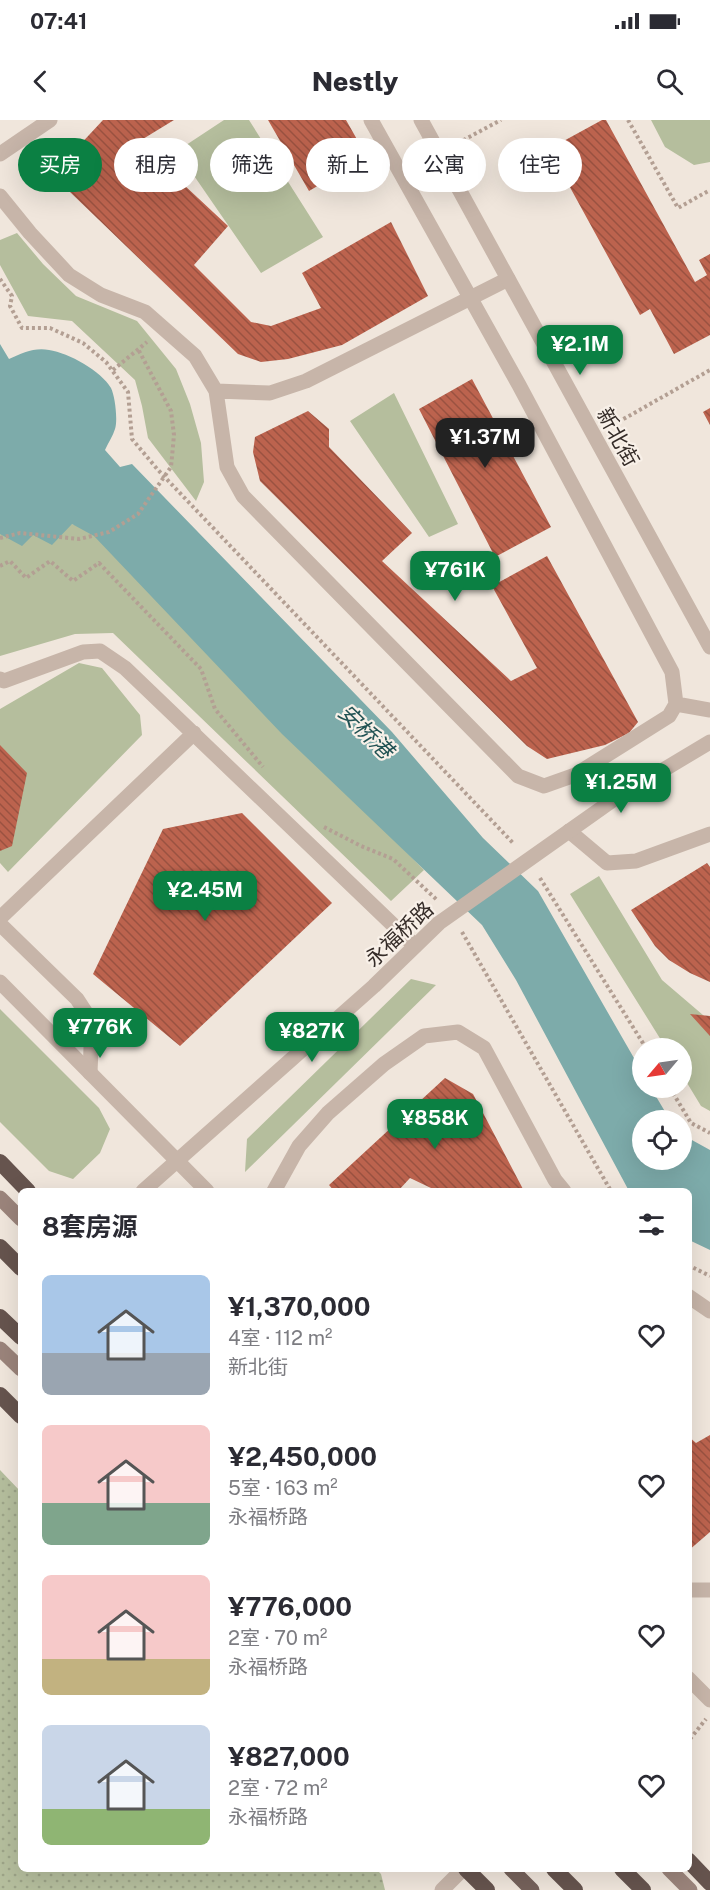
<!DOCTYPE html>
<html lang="zh">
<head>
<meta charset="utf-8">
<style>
  body { margin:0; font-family:"Public Sans","Noto Sans SC",sans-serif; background:#f7f7f7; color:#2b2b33; height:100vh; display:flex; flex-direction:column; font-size:22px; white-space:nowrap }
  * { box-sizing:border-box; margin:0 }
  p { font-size:20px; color:#7c7c81 }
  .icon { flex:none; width:33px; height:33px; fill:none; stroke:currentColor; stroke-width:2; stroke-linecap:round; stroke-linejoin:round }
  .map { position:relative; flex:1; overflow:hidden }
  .panel { position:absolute; left:18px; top:1068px; width:674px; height:684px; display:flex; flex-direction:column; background:#fff; border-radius:9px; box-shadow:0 6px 24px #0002 }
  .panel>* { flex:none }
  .hud { position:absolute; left:18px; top:18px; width:675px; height:54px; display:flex; gap:12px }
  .needle { width:39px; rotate:241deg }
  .tools { position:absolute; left:632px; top:918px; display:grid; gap:12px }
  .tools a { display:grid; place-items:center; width:60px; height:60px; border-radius:50%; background:#fff; box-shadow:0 6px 24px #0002; font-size:30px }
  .price { position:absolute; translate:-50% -51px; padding:0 14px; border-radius:12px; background:#0b8043; color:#fff; font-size:20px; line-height:39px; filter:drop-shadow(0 2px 3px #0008) }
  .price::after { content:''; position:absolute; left:50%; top:36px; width:18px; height:14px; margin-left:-9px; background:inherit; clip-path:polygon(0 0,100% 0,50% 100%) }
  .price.active { background:#222; color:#fff }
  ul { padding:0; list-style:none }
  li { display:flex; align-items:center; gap:18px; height:150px; padding:0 24px }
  li span { display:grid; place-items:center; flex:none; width:168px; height:120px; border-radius:9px; color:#555 }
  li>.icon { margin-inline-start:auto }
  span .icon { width:72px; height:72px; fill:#fffc; stroke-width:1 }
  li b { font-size:26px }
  h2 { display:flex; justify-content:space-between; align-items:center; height:72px; padding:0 24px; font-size:26px }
  .pill { padding:0 21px; border-radius:27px; background:#fff; box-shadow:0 6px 24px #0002; font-size:21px; line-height:54px }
  .pill.active { background:#0b8043; color:#fff }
  .status { display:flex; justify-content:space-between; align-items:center; height:42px; padding:0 30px; background:#fff; direction:ltr }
  .status svg { height:16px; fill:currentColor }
  header { display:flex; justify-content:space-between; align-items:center; height:78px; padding:0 24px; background:#fff; font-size:27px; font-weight:800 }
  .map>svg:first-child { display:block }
  .grass { fill:#b5be9d }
  .park { fill:url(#park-dots) }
  .water { fill:#7dabaa }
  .building { fill:url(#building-back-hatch) }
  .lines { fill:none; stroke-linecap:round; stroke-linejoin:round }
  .path { stroke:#b39f93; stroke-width:4; stroke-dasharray:3 3; stroke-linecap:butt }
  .service { stroke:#c7b5a9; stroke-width:15 }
  .minor { stroke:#c7b5a9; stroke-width:15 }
  .secondary { stroke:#9b847b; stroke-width:15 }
  .primary { stroke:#76625b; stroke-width:15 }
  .trunk { stroke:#66544e; stroke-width:16 }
  .labels { text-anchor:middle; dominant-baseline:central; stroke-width:4.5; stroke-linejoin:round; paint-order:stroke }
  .street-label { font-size:21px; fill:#352c28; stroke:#f8f0e8 }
  .water-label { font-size:22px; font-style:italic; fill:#215253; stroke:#f8f0e8 }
</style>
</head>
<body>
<div class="status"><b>07:41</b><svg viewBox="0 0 49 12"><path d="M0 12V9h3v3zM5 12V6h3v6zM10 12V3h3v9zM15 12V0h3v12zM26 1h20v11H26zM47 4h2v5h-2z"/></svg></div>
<header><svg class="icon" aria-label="back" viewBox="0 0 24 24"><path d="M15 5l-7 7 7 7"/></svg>Nestly<svg class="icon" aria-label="search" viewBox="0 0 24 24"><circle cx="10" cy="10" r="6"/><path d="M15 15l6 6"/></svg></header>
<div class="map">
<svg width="710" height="1770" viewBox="0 0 710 1770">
  <defs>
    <pattern id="park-dots" width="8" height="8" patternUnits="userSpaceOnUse" patternTransform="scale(1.5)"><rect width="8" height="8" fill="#b5be9d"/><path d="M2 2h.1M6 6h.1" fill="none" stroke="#9ca387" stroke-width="1.8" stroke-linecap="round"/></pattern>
    <pattern id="building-back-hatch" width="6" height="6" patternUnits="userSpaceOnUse" patternTransform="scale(1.5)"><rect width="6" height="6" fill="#bc634e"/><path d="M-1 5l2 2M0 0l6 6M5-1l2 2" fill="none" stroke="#9a5241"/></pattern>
  </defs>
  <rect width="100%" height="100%" fill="#f0e6dc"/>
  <!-- grass -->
  <path class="grass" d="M 224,0 L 249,0 L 323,117 L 261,153 L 177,31 Z
    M 651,0 L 710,0 L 710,42 L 694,45 L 665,27 Z
    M 17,113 L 43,144 L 76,176 L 137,201 L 176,249 L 190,284 L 201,323 L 204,362 L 196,381 L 148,318 L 142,286 L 135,260 L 72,201 L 28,196 L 0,145 L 0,120 Z
    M 394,273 L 458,404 L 429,417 L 350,301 Z
    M 72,404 L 93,411 L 424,750 L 391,781 L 113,513 L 75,514 L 0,536 L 0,414 Z
    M 79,543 L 102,548 L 140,595 L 142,615 L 8,752 L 0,743 L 0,589 Z
    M 599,756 L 662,860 L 710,901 L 710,991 L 701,986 L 681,953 L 681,928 L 666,928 L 570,774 Z
    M 411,859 L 436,865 L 245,1052 L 247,1019 Z
    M 0,889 L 99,988 L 110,1009 L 100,1033 L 73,1059 L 49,1051 L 0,1002 Z"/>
  <!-- park -->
  <path class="park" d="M 0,1350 L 21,1372 L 21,1749 L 376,1749 L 381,1754 L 385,1770 L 0,1770 Z"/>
  <!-- water -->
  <path class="water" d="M 0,224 L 9,239 C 22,233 35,227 49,230 C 69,233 101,251 111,268 C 115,276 118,300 115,309 C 113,316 108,323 105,330 L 120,347 L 132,344 L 392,612 L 483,718 L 538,771 L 642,952 L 642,968 L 651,968 L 670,1000 L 642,1000 L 642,1040 L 681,1040 L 681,1014 L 710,1030 L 710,1130 L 689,1120 L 688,1071 L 629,1071 L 516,860 L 482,805 L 282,614 L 94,416 L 72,404 L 52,425 L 33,415 L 22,426 L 0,414 Z"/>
  <!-- building -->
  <path class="building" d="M 103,0 L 174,0 L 138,22 L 228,106 L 194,145 L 251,202 L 271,206 L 321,188 L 302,153 L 391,102 L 428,176 L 342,225 L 288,239 L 261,242 L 238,234 L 70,72 L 62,44 Z
    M 268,0 L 346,0 L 367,37 L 309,71 Z
    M 602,0 L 606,0 L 695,162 L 707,155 L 699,140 L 710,134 L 710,215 L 674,234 L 650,189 L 640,195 L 549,29 Z
    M 472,259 L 551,407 L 495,437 L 419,289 Z
    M 710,288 L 710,305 L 703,292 Z
    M 308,291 L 329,309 L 329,327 L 412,413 L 382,441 L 511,561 L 537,548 L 492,466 L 547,436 L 638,602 L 629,613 L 605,625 L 547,639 L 527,626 L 260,361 L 253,332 L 255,317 Z
    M 0,625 L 27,653 L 12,726 L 0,731 Z
    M 242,693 L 332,783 L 180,926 L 93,854 L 163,709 Z
    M 707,743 L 710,747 L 710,862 L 690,853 L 669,840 L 655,826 L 631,790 Z
    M 690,894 L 710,896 L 710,916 Z
    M 445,958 L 473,974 L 524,1071 L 432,1071 L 431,1068 L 410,1058 L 398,1071 L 334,1071 L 329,1065 Z
    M 710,1315 L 710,1412 L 688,1431 L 688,1316 L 696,1323 Z"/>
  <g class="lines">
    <!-- path -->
    <path class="path" d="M 628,0 L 678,88 L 710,70
      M 458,23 L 501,0
      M 0,159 L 12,176 L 10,186 L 22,208 L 50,208 L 83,223 L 106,242 L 128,272 L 132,319 L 158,350 L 514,724
      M 113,250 L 147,222
      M 613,305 L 710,250
      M 0,418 L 20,413 L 79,419 L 109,412 L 138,394 L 171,347 L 174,315 L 171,291 L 138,229
      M 0,446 L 10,441 L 26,458 L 50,441 L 73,461 L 99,443 L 201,549 L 215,589 L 263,647
      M 324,707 L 361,726 L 393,739 L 437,780
      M 540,758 L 646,928
      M 462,812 L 611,1071
      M 670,968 L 691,1003 L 710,1013
      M 688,1145 L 710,1156
      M 690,1619 L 706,1599"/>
    <!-- service -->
    <path class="service" d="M 0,34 L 50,0
      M 0,76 L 30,113 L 69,155 L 101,175 L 145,192 L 195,236 L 216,271 L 227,347 L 243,376 L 518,656 L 544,666 L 575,655 L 669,596 L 676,584 L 672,552 L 519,265 L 371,0
      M 216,271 L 270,273 L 306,261 L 508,159
      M 0,559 L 4,561 L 83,532 L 100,531 L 125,548 L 415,826
      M 676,584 L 710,590
      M 569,711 L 607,743 L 636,741 L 710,714
      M 0,798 L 194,613
      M 0,804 L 77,879 L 92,902 L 90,953
      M 274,1071 L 299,1026 L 328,993 L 384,944 L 424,916 L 458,912 L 484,928 L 555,1060 L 564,1071
      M 688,1176 L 710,1191
      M 688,1470 L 710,1470
      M 442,1770 L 463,1749"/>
    <!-- minor -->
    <path class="minor" d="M 421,0 L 710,527
      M 0,862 L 207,1071
      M 143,1071 L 374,866 L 439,803 L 613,680 L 710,622
      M 688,1558 L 710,1580"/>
    <!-- secondary -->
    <path class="secondary" d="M 0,1078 L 21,1099
      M 0,1229 L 21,1249
      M 669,1749 L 690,1770"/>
    <!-- primary -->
    <path class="primary" d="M 511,1749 L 532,1770"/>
    <!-- trunk -->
    <path class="trunk" d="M 0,1042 L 28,1071
      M 0,1127 L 21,1148
      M 0,1197 L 21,1217
      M 0,1275 L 21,1296
      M 688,1740 L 710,1763
      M 466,1749 L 487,1770
      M 554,1749 L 575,1770
      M 622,1749 L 643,1770"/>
  </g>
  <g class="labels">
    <!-- street labels -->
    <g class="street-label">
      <text transform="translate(618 317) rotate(61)">新北街</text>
      <text transform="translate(399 814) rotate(-43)">永福桥路</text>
    </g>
    <!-- water labels -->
    <g class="water-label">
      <text transform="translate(366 611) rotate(44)">安桥港</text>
    </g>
  </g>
</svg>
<div class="tools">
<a><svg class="needle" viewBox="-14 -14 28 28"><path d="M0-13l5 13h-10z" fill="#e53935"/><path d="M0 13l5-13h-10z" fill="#7c7c81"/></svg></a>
<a><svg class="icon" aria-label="locate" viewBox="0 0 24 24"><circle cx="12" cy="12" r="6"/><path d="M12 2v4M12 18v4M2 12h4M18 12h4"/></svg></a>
</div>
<b class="price" style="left:580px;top:256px">¥2.1M</b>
<b class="price active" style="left:485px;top:349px">¥1.37M</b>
<b class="price" style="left:455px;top:482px">¥761K</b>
<b class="price" style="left:621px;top:694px">¥1.25M</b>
<b class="price" style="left:205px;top:802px">¥2.45M</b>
<b class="price" style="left:100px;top:939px">¥776K</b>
<b class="price" style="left:312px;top:943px">¥827K</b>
<b class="price" style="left:435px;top:1030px">¥858K</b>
<div class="hud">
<a class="pill active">买房</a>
<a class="pill">租房</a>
<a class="pill">筛选</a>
<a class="pill">新上</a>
<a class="pill">公寓</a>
<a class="pill">住宅</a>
</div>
<section class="panel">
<h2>8套房源<svg class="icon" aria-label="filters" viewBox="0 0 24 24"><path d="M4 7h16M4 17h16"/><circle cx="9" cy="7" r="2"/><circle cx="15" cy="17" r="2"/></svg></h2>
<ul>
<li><span style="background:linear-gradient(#a9c7e8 65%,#9aa5b1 0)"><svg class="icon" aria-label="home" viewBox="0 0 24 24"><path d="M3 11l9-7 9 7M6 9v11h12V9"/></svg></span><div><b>¥1,370,000</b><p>4室 · 112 m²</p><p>新北街</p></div><svg class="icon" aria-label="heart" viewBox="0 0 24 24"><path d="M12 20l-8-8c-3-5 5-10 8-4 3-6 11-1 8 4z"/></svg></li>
<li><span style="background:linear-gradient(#f6c9c9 65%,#7fa58c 0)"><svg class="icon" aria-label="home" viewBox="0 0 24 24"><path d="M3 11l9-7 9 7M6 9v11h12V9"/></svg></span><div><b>¥2,450,000</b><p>5室 · 163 m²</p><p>永福桥路</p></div><svg class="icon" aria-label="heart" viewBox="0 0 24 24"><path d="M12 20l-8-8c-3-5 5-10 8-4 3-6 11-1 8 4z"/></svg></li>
<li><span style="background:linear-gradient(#f6c9c9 70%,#c2b280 0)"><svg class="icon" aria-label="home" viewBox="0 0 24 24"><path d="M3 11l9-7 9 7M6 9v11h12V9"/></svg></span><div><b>¥776,000</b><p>2室 · 70 m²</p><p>永福桥路</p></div><svg class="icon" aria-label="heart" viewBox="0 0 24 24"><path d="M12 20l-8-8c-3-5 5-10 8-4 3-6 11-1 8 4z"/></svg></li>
<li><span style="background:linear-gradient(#c9d6e8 70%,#8fb573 0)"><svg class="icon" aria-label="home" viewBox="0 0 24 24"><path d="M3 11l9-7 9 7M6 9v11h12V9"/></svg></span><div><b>¥827,000</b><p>2室 · 72 m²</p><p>永福桥路</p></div><svg class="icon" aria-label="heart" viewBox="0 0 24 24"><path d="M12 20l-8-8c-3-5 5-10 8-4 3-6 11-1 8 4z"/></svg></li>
</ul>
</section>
</div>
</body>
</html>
